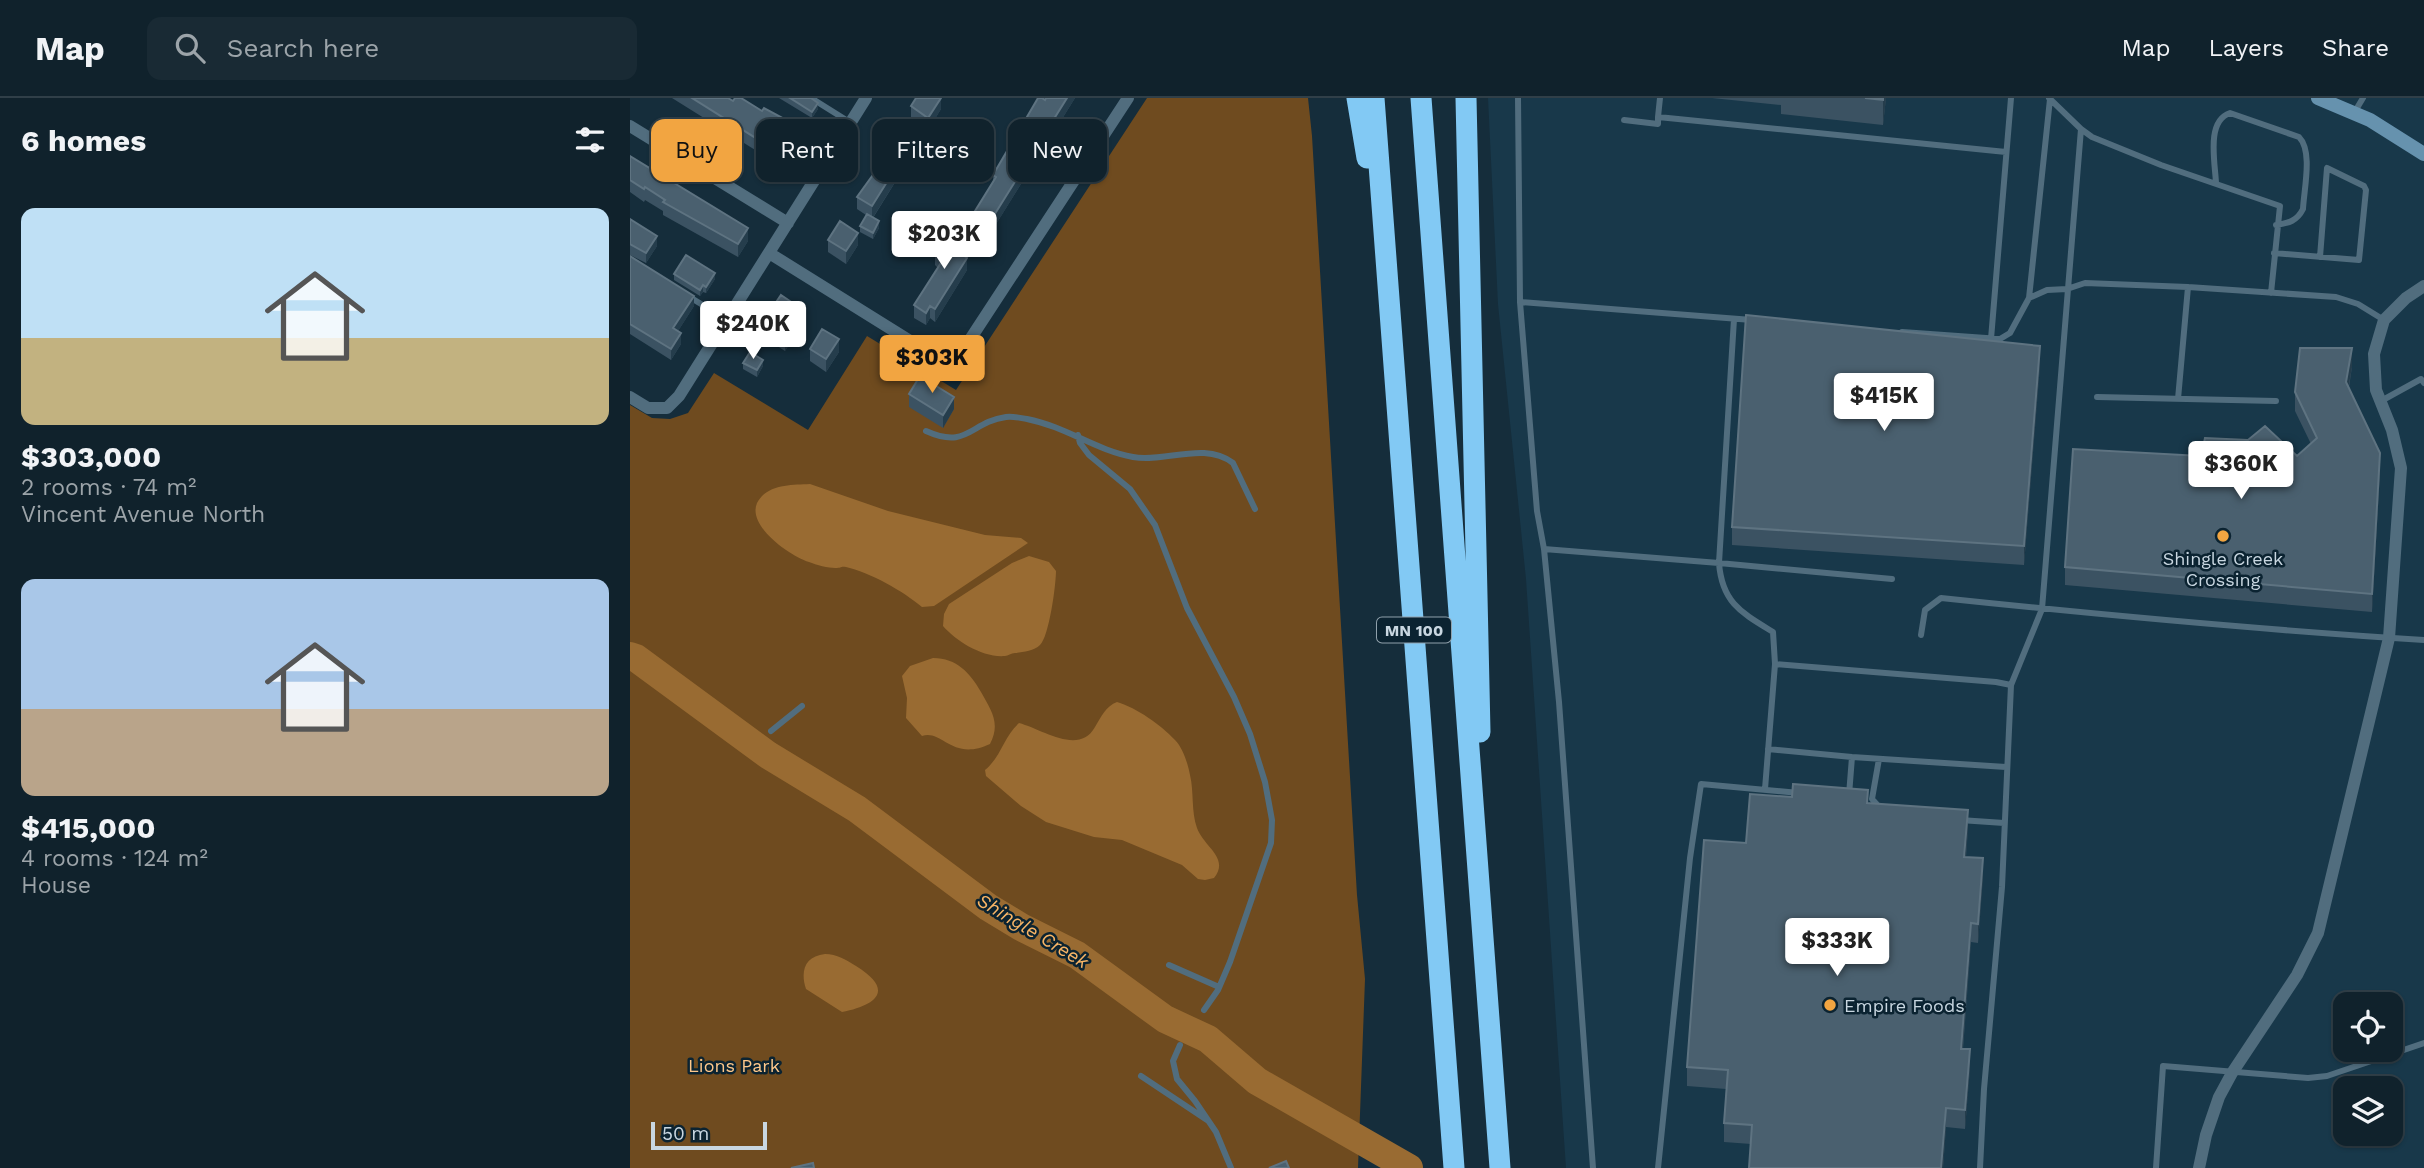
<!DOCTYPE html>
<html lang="en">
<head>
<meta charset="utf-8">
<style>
  body { margin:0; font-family:"Work Sans",sans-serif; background:#192a34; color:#f1f3f6; height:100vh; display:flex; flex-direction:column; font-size:26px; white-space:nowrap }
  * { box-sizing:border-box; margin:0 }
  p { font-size:23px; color:#9ca4a9 }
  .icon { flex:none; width:38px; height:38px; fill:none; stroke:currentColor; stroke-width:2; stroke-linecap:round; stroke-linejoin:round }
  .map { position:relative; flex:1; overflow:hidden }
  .drawer { display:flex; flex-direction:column; background:#10222c; width:630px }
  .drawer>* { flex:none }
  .top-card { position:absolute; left:21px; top:21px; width:665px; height:63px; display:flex; gap:14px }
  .controls { position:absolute; left:1703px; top:894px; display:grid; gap:14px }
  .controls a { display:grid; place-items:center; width:70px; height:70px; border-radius:14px; background:#10222c; box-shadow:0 2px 5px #0004,0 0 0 2px #303f48; font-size:35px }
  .scale { position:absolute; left:21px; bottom:18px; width:116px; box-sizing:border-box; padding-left:7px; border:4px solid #c9d7e1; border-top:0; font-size:19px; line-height:24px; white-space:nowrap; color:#c9d7e1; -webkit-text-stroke:5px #0b2331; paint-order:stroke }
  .price { position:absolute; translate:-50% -60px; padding:0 16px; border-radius:7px; background:#fff; color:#222; font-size:23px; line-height:46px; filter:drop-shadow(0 2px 4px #0008) }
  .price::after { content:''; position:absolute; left:50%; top:42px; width:21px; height:16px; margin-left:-10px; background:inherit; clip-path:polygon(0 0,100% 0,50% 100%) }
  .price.on { background:#f2a541; color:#111 }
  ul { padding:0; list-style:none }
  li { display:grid; align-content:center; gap:14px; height:371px; padding:0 21px }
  li span { display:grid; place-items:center; height:217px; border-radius:14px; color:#555 }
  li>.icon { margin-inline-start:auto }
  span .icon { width:126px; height:126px; fill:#fffc; stroke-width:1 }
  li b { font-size:30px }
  h2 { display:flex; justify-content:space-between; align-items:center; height:84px; padding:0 21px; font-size:30px }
  .chip { padding:0 24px; border-radius:14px; background:#10222c; box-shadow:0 2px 5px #0004,0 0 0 2px #303f48; font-size:24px; line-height:63px }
  .chip.on { background:#f2a541; color:#111 }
  header { display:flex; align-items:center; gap:42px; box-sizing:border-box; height:98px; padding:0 35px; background:#10222c; border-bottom:2px solid #303f48 }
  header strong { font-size:33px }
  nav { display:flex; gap:38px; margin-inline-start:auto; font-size:24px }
  .search { width:490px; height:63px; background:#192a34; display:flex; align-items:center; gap:18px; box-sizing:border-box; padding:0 24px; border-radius:14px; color:#9ca4a9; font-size:26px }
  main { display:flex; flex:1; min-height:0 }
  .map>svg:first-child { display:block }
  .built { fill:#18384a; fill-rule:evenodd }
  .green { fill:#6f4b1f }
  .water { fill:#996b32 }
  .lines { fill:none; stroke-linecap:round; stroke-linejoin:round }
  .river { stroke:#996b32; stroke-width:28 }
  .lane { stroke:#516d7e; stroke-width:6 }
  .street { stroke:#516d7e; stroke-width:12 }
  .secondary { stroke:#6692ae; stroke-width:14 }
  .highway { stroke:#82c9f4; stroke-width:21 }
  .wall { fill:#3b5262 }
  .shaded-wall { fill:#253d4c }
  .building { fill:#4a606f; stroke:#5e7381; stroke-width:2 }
  .poi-dot { fill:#f2a541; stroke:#0b2331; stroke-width:2.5 }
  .labels { text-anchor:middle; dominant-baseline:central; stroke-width:5; stroke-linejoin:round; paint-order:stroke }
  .shield { fill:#0b2331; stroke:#90a1ac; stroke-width:2 }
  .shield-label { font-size:16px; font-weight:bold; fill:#c9d7e1 }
  .poi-label { font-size:18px; fill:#c9d7e1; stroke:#0b2331 }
  .park-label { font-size:18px; fill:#fec88b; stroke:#0b2331 }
  .water-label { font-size:19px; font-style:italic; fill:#f8b566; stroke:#0b2331 }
</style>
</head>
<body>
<header>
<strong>Map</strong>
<div class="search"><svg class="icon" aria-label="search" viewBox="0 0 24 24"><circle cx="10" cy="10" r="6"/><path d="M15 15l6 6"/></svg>Search here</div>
<nav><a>Map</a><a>Layers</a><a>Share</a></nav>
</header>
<main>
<section class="drawer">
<h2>6 homes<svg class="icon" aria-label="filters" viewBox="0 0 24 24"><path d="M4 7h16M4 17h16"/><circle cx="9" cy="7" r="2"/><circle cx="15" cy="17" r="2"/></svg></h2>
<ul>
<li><span style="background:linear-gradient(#bfe0f5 60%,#c2b280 0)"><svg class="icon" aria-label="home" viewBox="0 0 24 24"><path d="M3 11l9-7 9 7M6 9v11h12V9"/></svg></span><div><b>$303,000</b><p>2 rooms · 74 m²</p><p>Vincent Avenue North</p></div></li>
<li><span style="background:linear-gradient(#a9c7e8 60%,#b9a48a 0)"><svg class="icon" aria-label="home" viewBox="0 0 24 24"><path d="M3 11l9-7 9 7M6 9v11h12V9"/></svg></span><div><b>$415,000</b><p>4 rooms · 124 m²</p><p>House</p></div></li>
</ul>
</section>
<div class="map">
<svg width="1794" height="1070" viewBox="0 0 1794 1070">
  <rect width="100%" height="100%" fill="#152d3b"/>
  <!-- built -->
  <path class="built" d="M 858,0 L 1794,0 L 1794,1070 L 936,1070 L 896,481 L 868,206 ZM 1715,906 L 1760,906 L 1760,952 L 1715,952 ZM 1715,990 L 1760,990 L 1760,1036 L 1715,1036 Z"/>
  <!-- green -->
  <path class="green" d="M 517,0 L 678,0 L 682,38 L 727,797 L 735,881 L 728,1070 L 0,1070 L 0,307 L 22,320 L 40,321 L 58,315 L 84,275 L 178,332 L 237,238 L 326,292 Z"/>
  <!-- water -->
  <path class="water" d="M 180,386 L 258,413 L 355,437 L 391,440 L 398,445 L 304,508 L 292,509 C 273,493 241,475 216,469 C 210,468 212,470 205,470 C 199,470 186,467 179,464 C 160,458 117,428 127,405 C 137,386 161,387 180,386 Z
    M 399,458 L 419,464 L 426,473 C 426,487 419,539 410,547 C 404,553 393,554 385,555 C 381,555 378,558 375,558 C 353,560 326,543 313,528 L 314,516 L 319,506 L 382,465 Z
    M 303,560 C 327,560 340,575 351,594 C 361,612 371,625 360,646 C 322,664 312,631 292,638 L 276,620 L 277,600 L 272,578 L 280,568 Z
    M 487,604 C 507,610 531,627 545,642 C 553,650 558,666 560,677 C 564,693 561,714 567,730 C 574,749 600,760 584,780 L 575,782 L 568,781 L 552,767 L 492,742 L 464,739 L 416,724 L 391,708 L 356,678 L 355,672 C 371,659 374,638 389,625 C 412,631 449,658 465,629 C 471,619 476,608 487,604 Z
    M 195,856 C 207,856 216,862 226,868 C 265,892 247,907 212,914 L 176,891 C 170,873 175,858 195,856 Z"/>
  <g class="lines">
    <!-- river -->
    <path class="river" d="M 0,558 L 6,560 L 138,657 L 227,711 L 358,809 L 391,829 L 447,857 L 535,921 L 578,941 L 627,983 L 779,1070"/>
    <!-- lane -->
    <path class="lane" d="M 181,0 L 221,25
      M 888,0 L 890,204 L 907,413 L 914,451 L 929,604 L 963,1070
      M 1030,0 L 1028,19 L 1376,54
      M 1724,15 L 1733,0
      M 994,22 L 1028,26 L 1028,19
      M 1451,31 L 1462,39 L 1531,67 L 1650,108 L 1641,195
      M 1586,85 C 1585,64 1576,23 1600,15 L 1669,39 C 1683,53 1674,91 1673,111 C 1667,123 1659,125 1646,127
      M 1644,155 L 1729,162 L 1736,92 L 1734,88 L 1697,70 L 1690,159
      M 58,198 L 97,222
      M 1399,200 L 1420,1
      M 890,204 L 1122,222
      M 1104,221 L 1089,465 L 1262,481
      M 1272,234 L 1370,241 L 1380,235 L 1399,200 L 1417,192 L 1437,191 L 1455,185 L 1558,189 L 1706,199 L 1728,206 L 1754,222
      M 1361,241 L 1381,0
      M 1467,299 L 1646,303
      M 1548,301 L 1558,189
      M 1751,303 L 1791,281 L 1794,285
      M 296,333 C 338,352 340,324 376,319 C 383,318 390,320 397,321 C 437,329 465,352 503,359 C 535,365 574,343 603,365 L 625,411
      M 448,337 L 450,345 L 459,357 L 500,391 L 525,427 L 557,510 L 604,599 L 620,636 L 635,684 L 642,722 L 641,745 L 600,864 L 588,892 L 574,912
      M 914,451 L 1089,465 C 1092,505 1112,515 1143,534 L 1145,566 L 1135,691
      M 1291,537 L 1295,512 L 1311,500 C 1472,517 1633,532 1794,542
      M 1145,566 L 1366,584 L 1381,587
      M 141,633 L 172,608
      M 1138,651 L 1222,659 L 1376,669
      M 1249,661 L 1242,701 L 1251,711
      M 1219,697 L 1222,659
      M 1330,722 L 1374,725
      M 539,867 L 589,889
      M 550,947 L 543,963 L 547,981 L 565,1003 L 586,1034 L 601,1070
      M 511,978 L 577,1022
      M 1028,1070 L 1060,760 L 1071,686 L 1169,695
      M 1350,1070 L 1354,991 L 1372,789 L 1381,587 L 1412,511 L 1451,31 L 1419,0
      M 1526,1070 L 1533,968 L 1678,980 L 1697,978 L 1794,945"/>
    <!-- street -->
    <path class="street" d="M 0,28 L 158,125
      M 139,155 L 322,269 L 498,0
      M 0,299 L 18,310 L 37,310 L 49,298 L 236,0
      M 1569,1070 L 1576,1037 L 1589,999 L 1602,975 L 1667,877 L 1688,835 L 1759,540 L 1771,370 L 1762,332 L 1746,292 L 1744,256 L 1754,222 L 1776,200 L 1794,188"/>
    <!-- secondary -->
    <path class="secondary" d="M 1688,0 L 1740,22 L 1794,56"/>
    <!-- highway -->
    <path class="highway" d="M 727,0 L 737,60
      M 744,0 L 824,1070
      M 791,0 L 870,1070
      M 836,0 L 850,634"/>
  </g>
  <!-- wall -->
  <path class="wall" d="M 42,0 L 98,0 L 177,45 L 159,73 Z
    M 149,0 L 181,0 L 188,11 L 182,20 Z
    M 311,0 L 311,11 L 298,32 L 281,21 L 281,8 Z
    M 416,0 L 445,0 L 417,45 L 414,43 L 405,57 L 413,74 L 406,85 L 396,78 L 353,147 L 337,138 L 337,126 L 363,83 L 363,77 Z
    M 1082,0 L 1256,0 L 1253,27 L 1151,16 L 1151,7 Z
    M 294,42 L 324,52 L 314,68 L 294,54 Z
    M 255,54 L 282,57 L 243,120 L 249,130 L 243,141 L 230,134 L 230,128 L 236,117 L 227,111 L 227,99 L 255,60 Z
    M 0,58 L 118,143 L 108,159 L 33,117 L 33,113 L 15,102 L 14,104 L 0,94 Z
    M 0,121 L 27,148 L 16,165 L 0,157 Z
    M 198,142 L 228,147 L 216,166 L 198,154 Z
    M 305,155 L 340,155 L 337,160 L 337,172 L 305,224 L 300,220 L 296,227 L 284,220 L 284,207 L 308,170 L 305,167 Z
    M 0,158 L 64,208 L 48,233 L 51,246 L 41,262 L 0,236 Z
    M 44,176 L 85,181 L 76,195 L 73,194 L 70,198 L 44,182 Z
    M 132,225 L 173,225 L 155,253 L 132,238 Z
    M 180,251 L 209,254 L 196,274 L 180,263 Z
    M 113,265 L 133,268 L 127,279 L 113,271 Z
    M 1410,267 L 1394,467 L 1102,447 L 1102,429 Z
    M 1722,269 L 1719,289 L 1750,374 L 1742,514 L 1435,487 L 1435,469 L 1571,358 L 1667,358 L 1681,346 L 1665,313 L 1665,294 Z
    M 279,296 L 324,311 L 313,330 L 279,309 Z
    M 1238,705 L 1338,731 L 1336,759 L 1353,779 L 1348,845 L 1341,844 L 1333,951 L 1340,970 L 1335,1031 L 1316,1029 L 1313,1070 L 1119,1070 L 1121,1046 L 1094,1044 L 1094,1025 L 1096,991 L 1057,988 L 1057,969 L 1116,745 Z"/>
  <!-- shaded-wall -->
  <path class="shaded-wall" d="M 311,0 L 311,11 L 298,32 L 298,20 Z
    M 437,0 L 445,0 L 417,45 L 417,32 Z
    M 1253,0 L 1256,0 L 1253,27 Z
    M 188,5 L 188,11 L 182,20 L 182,14 Z
    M 414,30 L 414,43 L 400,66 L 400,53 Z
    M 177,33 L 177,45 L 159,73 L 159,61 Z
    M 324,40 L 324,52 L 314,68 L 314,55 Z
    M 282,44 L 282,57 L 242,121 L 242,108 Z
    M 413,61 L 413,74 L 406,85 L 406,72 Z
    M 396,66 L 396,78 L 353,147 L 353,135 Z
    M 249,123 L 249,130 L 243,141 L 243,135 Z
    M 118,130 L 118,143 L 108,159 L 108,146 Z
    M 228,135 L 228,147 L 216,166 L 216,153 Z
    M 27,138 L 27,148 L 16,165 L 16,155 Z
    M 340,142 L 340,155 L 337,160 L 337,172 L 305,224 L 305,211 L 332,156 Z
    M 85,175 L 85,181 L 76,195 L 76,189 Z
    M 73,187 L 73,194 L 70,198 L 70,192 Z
    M 64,198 L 64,208 L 43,241 L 43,230 Z
    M 300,208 L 300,220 L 296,227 L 296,215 Z
    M 173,212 L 173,225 L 155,253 L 155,240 Z
    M 51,235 L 51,246 L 41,262 L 41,251 Z
    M 209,241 L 209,254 L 196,274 L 196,261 Z
    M 1410,248 L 1410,267 L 1394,467 L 1394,448 Z
    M 1722,250 L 1722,269 L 1716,302 L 1716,284 Z
    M 133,262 L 133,268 L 127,279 L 127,272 Z
    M 324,299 L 324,311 L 313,330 L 313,317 Z
    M 1750,355 L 1750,374 L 1742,514 L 1742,496 Z
    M 1338,712 L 1338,731 L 1334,778 L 1334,759 Z
    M 1353,760 L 1353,779 L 1348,845 L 1348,826 Z
    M 1341,825 L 1341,844 L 1331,969 L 1331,951 Z
    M 1340,951 L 1340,970 L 1335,1031 L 1335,1012 Z
    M 1316,1010 L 1316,1029 L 1313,1070 L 1311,1070 Z"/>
  <!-- building -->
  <path class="building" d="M 62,0 L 98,0 L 103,3 L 105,0 L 111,0 L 132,13 L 134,10 L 177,33 L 159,61 Z
    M 160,0 L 181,0 L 188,5 L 182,14 Z
    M 286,0 L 311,0 L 298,20 L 281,8 Z
    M 408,0 L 412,0 L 415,2 L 416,0 L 437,0 L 417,32 L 414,30 L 400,53 L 413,61 L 406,72 L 396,66 L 353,135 L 337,126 L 366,79 L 363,77 Z
    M 1235,0 L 1253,0 L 1253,2 Z
    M 304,26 L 324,40 L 314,55 L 294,42 Z
    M 267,34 L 282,44 L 242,108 L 227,99 L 258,56 L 255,54 Z
    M 0,58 L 118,130 L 108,146 L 33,104 L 35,102 L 15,89 L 14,91 L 0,82 Z
    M 237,116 L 249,123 L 243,135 L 230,128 Z
    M 0,121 L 27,138 L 16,155 L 0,146 Z
    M 210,123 L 228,135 L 216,153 L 198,142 Z
    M 323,132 L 340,142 L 332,156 L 337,160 L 305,211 L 300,208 L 296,215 L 284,207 L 314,160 L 305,155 L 312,142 L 316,144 Z
    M 56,157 L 85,175 L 76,189 L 73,187 L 70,192 L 44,176 Z
    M 0,158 L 64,198 L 43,230 L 51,235 L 41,251 L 0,226 Z
    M 151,197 L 173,212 L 155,240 L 132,225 Z
    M 1116,217 L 1410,248 L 1394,448 L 1102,429 Z
    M 192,231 L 209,241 L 196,261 L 180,251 Z
    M 1670,250 L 1722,250 L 1716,284 L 1750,355 L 1742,496 L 1435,469 L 1443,351 L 1571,358 L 1575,340 L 1618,342 L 1635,328 L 1667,358 L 1687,340 L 1665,294 Z
    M 120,254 L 133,262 L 127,272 L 113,265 Z
    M 290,278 L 324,299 L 313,317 L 279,296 Z
    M 1163,686 L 1238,692 L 1237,705 L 1338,712 L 1334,759 L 1353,760 L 1348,826 L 1341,825 L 1331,951 L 1340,951 L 1335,1012 L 1316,1010 L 1311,1070 L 1119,1070 L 1122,1027 L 1094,1025 L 1098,972 L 1057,969 L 1074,742 L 1116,745 L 1120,696 L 1162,699 Z
    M 656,1063 L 659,1070 L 639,1070 Z
    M 183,1065 L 184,1070 L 161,1070 Z"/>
  <!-- markers -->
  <g class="poi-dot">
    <circle cx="1593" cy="438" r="7"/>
    <circle cx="1200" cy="907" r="7"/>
  </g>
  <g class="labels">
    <!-- shield labels -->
    <rect class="shield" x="747" y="519.5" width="74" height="25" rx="5"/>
    <g class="shield-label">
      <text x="784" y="532">MN 100</text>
    </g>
    <!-- poi labels -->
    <g class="poi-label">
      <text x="1593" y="460">Shingle Creek<tspan x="1593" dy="21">Crossing</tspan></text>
      <text x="1214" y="907" text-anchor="start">Empire Foods</text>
    </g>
    <!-- park labels -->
    <g class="park-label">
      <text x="104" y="967">Lions Park</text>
    </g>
    <!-- water labels -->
    <g class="water-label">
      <text transform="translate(403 833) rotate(31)">Shingle Creek</text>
    </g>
  </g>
</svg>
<div class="controls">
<a><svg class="icon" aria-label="locate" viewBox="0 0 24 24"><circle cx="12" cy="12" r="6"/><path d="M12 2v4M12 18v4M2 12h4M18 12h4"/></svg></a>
<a><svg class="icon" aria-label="layers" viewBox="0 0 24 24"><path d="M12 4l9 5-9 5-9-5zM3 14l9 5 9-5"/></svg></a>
</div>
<div class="scale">50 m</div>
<b class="price" style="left:314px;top:173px">$203K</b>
<b class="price" style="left:123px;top:263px">$240K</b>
<b class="price on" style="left:302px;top:297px">$303K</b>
<b class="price" style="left:1254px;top:335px">$415K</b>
<b class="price" style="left:1611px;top:403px">$360K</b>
<b class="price" style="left:1207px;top:880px">$333K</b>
<div class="top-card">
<a class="chip on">Buy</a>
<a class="chip">Rent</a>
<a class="chip">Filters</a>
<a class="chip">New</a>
</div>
</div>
</main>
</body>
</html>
